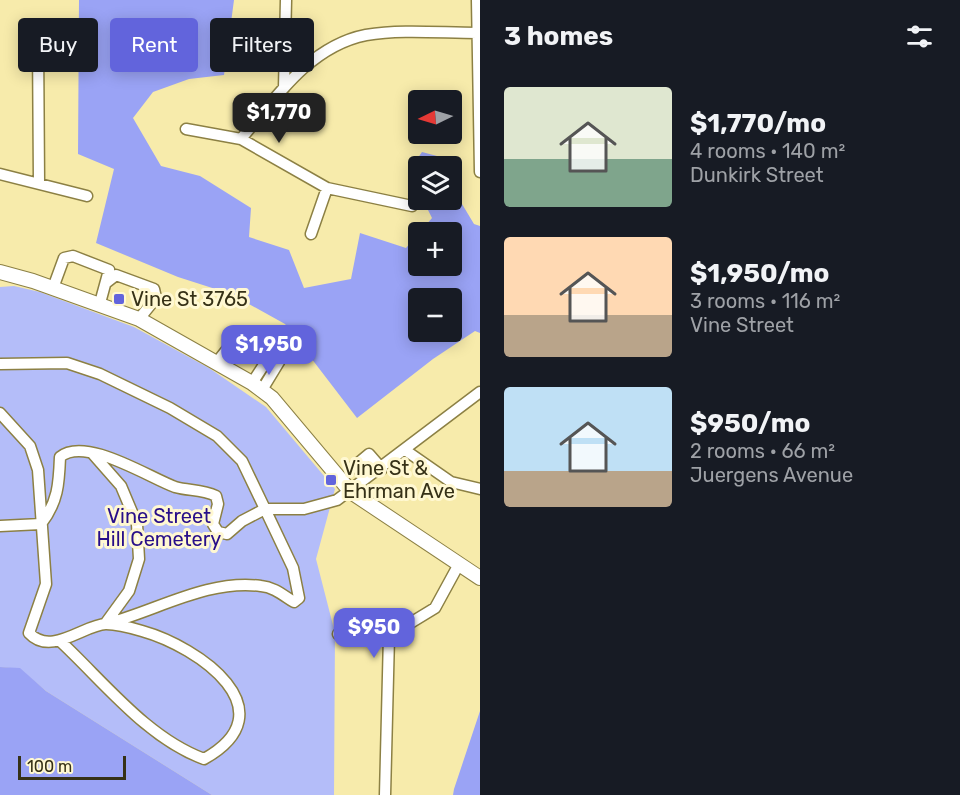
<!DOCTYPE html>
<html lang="en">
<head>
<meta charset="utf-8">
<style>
  body { margin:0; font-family:Rubik,sans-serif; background:#20242c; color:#f1f3f6; height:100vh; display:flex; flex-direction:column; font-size:22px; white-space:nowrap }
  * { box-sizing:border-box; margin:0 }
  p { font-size:20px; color:#9ea1a6 }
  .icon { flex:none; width:33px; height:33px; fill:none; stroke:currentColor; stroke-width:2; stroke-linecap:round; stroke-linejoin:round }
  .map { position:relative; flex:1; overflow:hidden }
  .drawer { display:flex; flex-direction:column; background:#171b24; width:480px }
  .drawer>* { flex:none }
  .top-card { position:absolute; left:18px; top:18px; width:372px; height:54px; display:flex; gap:12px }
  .needle { width:39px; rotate:265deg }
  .controls { position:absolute; left:408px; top:90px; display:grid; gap:12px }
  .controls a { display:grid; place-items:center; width:54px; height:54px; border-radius:6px; background:#171b24; box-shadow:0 3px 15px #0003; font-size:30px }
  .scale { position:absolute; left:18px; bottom:15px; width:108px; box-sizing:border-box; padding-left:6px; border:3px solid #363117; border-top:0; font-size:16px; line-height:21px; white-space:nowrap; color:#363117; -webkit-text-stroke:4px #fff8d2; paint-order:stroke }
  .price { position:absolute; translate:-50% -51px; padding:0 14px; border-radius:12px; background:#6264dc; color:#fff; font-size:20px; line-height:39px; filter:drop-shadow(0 2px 3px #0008) }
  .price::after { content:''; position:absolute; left:50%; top:36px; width:18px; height:14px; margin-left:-9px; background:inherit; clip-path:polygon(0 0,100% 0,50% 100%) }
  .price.on { background:#222; color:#fff }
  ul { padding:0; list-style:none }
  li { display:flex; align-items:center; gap:18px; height:150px; padding:0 24px }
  li span { display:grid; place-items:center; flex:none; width:168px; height:120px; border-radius:6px; color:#555 }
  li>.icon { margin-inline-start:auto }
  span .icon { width:72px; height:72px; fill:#fffc; stroke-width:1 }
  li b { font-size:26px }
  h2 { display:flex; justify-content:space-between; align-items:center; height:72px; padding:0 24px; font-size:26px }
  .tag { padding:0 21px; border-radius:6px; background:#171b24; box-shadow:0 3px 15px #0003; font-size:21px; line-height:54px }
  .tag.on { background:#6264dc; color:#fff }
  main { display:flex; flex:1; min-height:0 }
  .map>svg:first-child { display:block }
  .green { fill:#b4bdf9 }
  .forest { fill:#9aa3f5; fill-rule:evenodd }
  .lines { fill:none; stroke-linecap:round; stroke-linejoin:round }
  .minor-casing { stroke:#8c8044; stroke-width:13 }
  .major-casing { stroke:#8c8044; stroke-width:16 }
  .minor { stroke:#fff; stroke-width:10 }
  .major { stroke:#fff; stroke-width:14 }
  .poi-dot { fill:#6264dc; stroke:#fff8d2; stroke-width:2 }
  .labels { text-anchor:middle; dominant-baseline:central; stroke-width:6; stroke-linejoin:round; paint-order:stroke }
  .poi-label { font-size:20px; fill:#363117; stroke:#fff8d2; text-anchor:start }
  .park-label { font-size:20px; fill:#280f89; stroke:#fff8d2 }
</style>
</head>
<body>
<main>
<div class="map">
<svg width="480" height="795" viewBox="0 0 480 795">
  <rect width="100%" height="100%" fill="#f7ebab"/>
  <!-- green -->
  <path class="green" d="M 14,286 L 40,292 L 134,327 L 209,368 L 266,407 L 335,489 L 316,559 L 335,633 L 334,795 L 212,795 L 46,691 L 20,669 L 0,667 L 0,287 Z"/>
  <!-- forest -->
  <path class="forest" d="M 79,0 L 234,0 L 224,75 L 189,79 L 153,92 L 133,118 L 161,166 L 200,176 L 251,208 L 249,237 L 289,250 L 304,288 L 351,279 L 360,233 L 406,248 L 418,234 L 418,266 L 452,266 L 452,232 L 420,232 L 432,218 L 423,200 L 452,200 L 452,167 L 460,174 L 462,204 L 474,224 L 480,226 L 480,333 L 475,331 L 433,359 L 357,418 L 285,324 L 231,294 L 178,277 L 96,243 L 114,169 L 78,154 ZM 418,298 L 452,298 L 452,332 L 418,332 Z
    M 422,152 L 437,156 L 450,166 L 418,166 L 418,189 L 410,169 Z
    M 0,667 L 20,668 L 46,691 L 212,795 L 0,795 Z
    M 480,711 L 480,795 L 453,795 L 454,789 Z"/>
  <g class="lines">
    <defs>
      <path id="minor" d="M 477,0 L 480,172
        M 38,39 L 39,183
        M 284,88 L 286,0
        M 186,129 L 241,139 L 327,188 L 412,206
        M 241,139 C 276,97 310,46 366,35 C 402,29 441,33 477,33
        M 0,174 L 87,196
        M 311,234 L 327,188
        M 107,282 L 116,275 L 154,289 L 156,298 L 139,319
        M 53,288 L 64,258 L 73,256 L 109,270 L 100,303
        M 217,362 L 232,343
        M 0,364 L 67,363 L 100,374 L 170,408 L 217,436 L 242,461 L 265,509 L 304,509 L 337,500 L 480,392
        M 252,383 L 269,357 L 279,362 L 262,390
        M 0,413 L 30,446 L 38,470 L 46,584 L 29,633 C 51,657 85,624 106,624 C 117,624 132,628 142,631 C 199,647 290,711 204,759 C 147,738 104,682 60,641
        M 405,450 L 451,482 L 480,489
        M 92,453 L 121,486 L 137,524 L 139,559 L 129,591 L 105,624
        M 351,469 L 369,454 L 382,469
        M 0,526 L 41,524 C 58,502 59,484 60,457 C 85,436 148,477 175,487 C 189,491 202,489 216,496 L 218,504 L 213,524 L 218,532 L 227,534 L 242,521 L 265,509 L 293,568 L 299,598 L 294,602 C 284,596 274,587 261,586 C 208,579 158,610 109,623
        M 338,634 L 389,636
        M 385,795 L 389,636 L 435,608 L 459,564"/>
      <path id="major" d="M 0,272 L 33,281 L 139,319 L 252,383 L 272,398 L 351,492 L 480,578"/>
    </defs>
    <!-- minor casing -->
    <use href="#minor" class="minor-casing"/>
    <!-- major casing -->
    <use href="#major" class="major-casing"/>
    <!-- minor -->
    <use href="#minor" class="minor"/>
    <!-- major -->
    <use href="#major" class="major"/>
  </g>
  <!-- markers -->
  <g class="poi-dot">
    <rect x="113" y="293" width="12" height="12" rx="3"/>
    <rect x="325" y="474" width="12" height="12" rx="3"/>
  </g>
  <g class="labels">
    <!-- poi labels -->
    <g class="poi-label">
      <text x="131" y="299">Vine St 3765</text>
      <text x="343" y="468">Vine St &amp;<tspan x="343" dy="23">Ehrman Ave</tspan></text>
    </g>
    <!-- park labels -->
    <g class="park-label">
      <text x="159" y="516">Vine Street<tspan x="159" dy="23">Hill Cemetery</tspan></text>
    </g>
  </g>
</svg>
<div class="controls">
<a><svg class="needle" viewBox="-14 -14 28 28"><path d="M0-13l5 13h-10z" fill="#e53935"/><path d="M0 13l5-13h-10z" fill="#9ea1a6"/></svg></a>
<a><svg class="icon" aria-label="layers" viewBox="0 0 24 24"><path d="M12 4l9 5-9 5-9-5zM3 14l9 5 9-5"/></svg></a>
<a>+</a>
<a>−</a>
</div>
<div class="scale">100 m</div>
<b class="price on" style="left:279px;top:144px">$1,770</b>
<b class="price" style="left:269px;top:376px">$1,950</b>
<b class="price" style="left:374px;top:659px">$950</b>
<div class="top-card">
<a class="tag">Buy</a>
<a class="tag on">Rent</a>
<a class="tag">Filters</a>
</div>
</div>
<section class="drawer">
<h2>3 homes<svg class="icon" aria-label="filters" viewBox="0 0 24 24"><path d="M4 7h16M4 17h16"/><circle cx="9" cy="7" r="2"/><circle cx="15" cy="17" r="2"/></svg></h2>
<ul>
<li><span style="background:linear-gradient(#dfe7d0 60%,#7fa58c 0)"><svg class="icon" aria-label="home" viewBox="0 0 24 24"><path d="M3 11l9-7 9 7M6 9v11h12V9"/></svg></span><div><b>$1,770/mo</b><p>4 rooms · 140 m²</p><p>Dunkirk Street</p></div></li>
<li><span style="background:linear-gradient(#ffd9b3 65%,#b9a48a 0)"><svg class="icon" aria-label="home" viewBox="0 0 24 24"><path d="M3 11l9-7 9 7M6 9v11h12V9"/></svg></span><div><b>$1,950/mo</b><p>3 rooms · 116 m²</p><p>Vine Street</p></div></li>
<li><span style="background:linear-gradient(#bfe0f5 70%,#b9a48a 0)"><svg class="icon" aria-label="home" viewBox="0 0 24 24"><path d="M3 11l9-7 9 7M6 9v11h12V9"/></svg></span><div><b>$950/mo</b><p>2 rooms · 66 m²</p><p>Juergens Avenue</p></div></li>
</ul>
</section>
</main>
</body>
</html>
